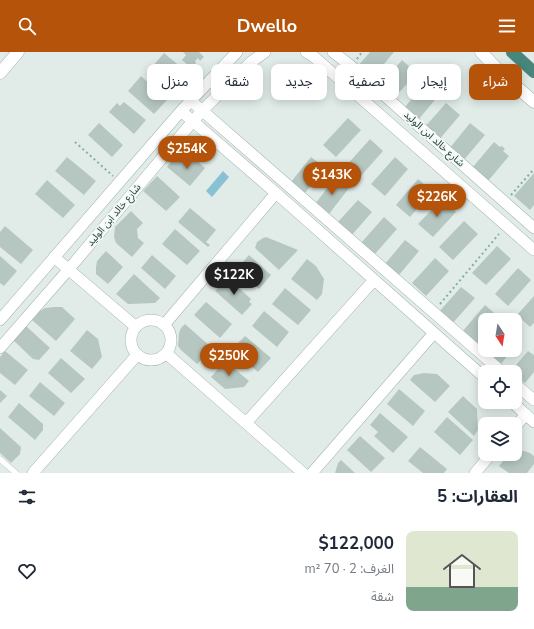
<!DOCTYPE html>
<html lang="ar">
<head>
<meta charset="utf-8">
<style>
  body { margin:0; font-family:"Nunito Sans","Noto Sans Arabic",sans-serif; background:#f2f2f3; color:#1f2937; direction:rtl; height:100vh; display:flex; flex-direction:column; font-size:15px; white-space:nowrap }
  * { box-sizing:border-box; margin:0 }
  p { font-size:13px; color:#747a83 }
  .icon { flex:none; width:22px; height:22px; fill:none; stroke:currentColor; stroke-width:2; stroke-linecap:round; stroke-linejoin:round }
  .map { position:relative; height:421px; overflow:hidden; direction:ltr }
  .side { display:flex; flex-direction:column; background:#fff; flex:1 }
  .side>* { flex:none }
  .top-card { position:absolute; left:12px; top:12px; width:510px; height:36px; direction:rtl; display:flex; gap:8px }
  .needle { width:26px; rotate:168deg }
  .buttons { position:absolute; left:478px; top:261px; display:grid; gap:8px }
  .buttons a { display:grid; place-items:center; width:44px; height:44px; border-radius:8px; background:#fff; box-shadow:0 2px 10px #0003; font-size:20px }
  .price { position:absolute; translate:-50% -34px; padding:0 9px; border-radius:14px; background:#b45309; color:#fff; font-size:13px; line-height:26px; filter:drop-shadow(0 1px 2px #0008) }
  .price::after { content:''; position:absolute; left:50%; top:24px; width:12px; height:9px; margin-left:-6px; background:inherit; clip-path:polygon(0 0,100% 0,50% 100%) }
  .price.current { background:#222; color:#fff }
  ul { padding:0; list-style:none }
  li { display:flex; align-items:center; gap:12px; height:100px; padding:0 16px }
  li span { display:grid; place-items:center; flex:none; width:112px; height:80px; border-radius:8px; color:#555 }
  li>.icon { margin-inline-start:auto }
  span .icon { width:48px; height:48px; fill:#fffc; stroke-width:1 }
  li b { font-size:17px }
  h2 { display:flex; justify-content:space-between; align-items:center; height:48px; padding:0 16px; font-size:17px }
  .pill { padding:0 14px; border-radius:8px; background:#fff; box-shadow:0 2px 10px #0003; font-size:14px; line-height:36px }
  .pill.current { background:#b45309; color:#fff }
  header { display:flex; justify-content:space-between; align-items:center; height:52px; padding:0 16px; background:#b45309; color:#fff; font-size:18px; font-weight:700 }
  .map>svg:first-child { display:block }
  .water { fill:#88c2d2 }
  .building { fill:#b6c7c1 }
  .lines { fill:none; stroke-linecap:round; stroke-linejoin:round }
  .service-casing { stroke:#a4b4b0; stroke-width:6 }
  .minor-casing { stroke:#a4b4b0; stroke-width:12 }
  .tertiary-casing { stroke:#a4b4b0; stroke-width:13 }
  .trunk-casing { stroke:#c1c9c7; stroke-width:13 }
  .path { stroke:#81b0a5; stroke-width:2; stroke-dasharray:2 3; stroke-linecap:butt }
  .service { stroke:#fff; stroke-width:5.5 }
  .minor { stroke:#fff; stroke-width:11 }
  .tertiary { stroke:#fff; stroke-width:12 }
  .trunk { stroke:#48867c; stroke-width:12 }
  .labels { text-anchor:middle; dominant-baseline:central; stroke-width:3.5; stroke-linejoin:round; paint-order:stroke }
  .street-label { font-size:10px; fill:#213d38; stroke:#f2f8f6 }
</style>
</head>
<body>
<header><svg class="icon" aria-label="menu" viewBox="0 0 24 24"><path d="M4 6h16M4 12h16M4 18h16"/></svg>Dwello<svg class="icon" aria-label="search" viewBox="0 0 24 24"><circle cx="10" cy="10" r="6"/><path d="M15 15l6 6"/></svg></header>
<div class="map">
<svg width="534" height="421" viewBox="0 0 534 421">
  <rect width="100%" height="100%" fill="#e1ece8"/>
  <!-- water -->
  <path class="water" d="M 223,119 L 229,125 L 212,145 L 206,139 Z"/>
  <!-- building -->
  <path class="building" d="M 183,0 L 199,0 L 204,5 L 200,9 L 198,6 L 195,9 L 196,11 L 193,15 L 190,12 L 189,14 L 182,8 L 186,3 Z
    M 370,0 L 394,0 L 372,26 L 358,14 Z
    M 164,1 L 188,21 L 175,36 L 151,16 Z
    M 402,8 L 417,21 L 393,47 L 379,35 Z
    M 141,24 L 167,48 L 154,62 L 128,39 Z
    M 425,31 L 439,43 L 419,67 L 405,55 Z
    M 124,50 L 146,68 L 134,82 L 109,60 L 117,51 L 120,54 Z
    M 446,51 L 460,63 L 438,89 L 424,76 Z
    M 348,66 L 361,78 L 336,105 L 323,93 Z
    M 99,71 L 123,93 L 112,105 L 88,83 Z
    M 470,71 L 485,83 L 463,109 L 449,97 Z
    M 370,87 L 383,99 L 360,125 L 346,114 Z
    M 494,90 L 500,95 L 502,94 L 505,97 L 503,99 L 509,104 L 488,129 L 472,116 Z
    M 67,105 L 96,129 L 84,143 L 55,119 Z
    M 311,105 L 325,116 L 305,141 L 291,130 Z
    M 395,105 L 408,117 L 385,144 L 371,132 Z
    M 177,107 L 195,107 L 205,116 L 190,134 L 167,115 L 171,110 Z
    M 534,121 L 534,153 L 530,158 L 514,144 Z
    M 157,124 L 180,145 L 166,159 L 143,139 Z
    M 335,126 L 349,136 L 329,162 L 315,152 Z
    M 418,127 L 432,139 L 410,165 L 396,153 Z
    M 47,128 L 75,153 L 63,166 L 35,142 Z
    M 442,147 L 456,160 L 433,185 L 418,172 Z
    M 358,148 L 372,160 L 351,184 L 337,171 Z
    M 190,156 L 216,178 L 206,190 L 210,193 L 208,195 L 178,170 Z
    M 131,159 L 143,171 L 137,177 L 138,186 L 144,191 L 132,205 L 116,191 L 114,185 L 115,175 Z
    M 384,165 L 397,177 L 374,203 L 361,191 Z
    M 464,169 L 478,182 L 453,208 L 439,195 Z
    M 5,174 L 33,198 L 21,212 L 0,195 L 0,180 Z
    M 175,177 L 200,199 L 187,213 L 162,192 Z
    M 266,185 L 298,198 L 279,218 L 255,196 L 257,190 L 263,186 Z
    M 405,188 L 419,199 L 399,223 L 385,212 Z
    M 497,194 L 511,207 L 486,233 L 472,221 Z
    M 106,199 L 123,215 L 108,232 L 96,222 L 96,215 L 97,209 Z
    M 152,203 L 176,224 L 165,237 L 141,216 Z
    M 249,203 L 271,223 L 259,237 L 236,218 Z
    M 0,204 L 17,219 L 4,234 L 0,231 Z
    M 435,206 L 449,219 L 426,244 L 412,231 Z
    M 307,207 L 316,214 L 324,227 L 322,242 L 317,248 L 291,227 Z
    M 518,216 L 531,228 L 508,254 L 495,242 Z
    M 134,222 L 160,246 L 155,251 L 128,252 L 116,242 Z
    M 228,226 L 251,247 L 249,250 L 252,252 L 242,263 L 215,239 Z
    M 461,235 L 475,246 L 452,272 L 438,261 Z
    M 285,236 L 311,258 L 298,273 L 272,252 Z
    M 534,244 L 534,271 L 530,275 L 517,263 Z
    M 206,250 L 232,272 L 220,286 L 194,263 Z
    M 485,253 L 500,266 L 499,268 L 485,268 L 485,284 L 477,293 L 462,280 Z
    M 54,255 L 62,255 L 75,267 L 56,289 L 32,268 L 39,260 L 45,256 Z
    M 264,259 L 289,280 L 277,295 L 252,274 Z
    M 185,272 L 212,296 L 197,312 L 181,298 L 178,294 L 179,281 L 181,276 Z
    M 26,274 L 50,296 L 39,308 L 33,307 L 13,288 Z
    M 87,278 L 98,287 L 102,305 L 92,317 L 70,299 Z
    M 515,282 L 521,287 L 515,295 Z
    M 245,284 L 271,306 L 258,320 L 239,303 L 237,295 L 239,290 Z
    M 488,298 L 512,298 L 500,313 L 486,301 Z
    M 5,299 L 28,318 L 15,333 L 0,321 L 0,305 Z
    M 528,299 L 534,303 L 534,320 L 525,331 L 515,324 L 515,320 L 510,320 Z
    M 61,306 L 85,327 L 71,341 L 48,321 Z
    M 225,309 L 249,329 L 244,335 L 225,337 L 211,325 Z
    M 424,321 L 437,322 L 450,334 L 435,350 L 410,328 L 414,323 Z
    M 40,330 L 65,351 L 54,364 L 29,344 Z
    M 399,337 L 425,359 L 413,374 L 387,352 Z
    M 0,338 L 7,344 L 0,351 Z
    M 463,344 L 477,357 L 478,378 L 474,384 L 448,360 Z
    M 19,351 L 43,372 L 43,378 L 35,388 L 8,365 Z
    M 380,361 L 408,385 L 393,401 L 374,384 L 378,380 L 370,373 Z
    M 447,365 L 473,388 L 460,403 L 434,380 Z
    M 0,376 L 21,395 L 20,402 L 11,411 L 0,401 Z
    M 360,384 L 385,406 L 371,420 L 347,398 Z
    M 420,395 L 447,417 L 444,421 L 423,421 L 408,409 Z
    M 515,399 L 524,399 L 530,401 L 534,404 L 534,412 L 527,421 L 509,421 L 499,414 L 509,402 L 515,402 Z
    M 341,408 L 355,421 L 335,421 L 338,411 Z"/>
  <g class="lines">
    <defs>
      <path id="service" d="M 0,407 L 16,421"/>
      <path id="minor" d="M 306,0 L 313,4 L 534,198
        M 333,0 L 351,14 L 534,176
        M 190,48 L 502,320
        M 181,59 L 276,141 L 485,326
        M 54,205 L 136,275
        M131 288a20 20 0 1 1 40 0a20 20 0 1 1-40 0Z
        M 0,268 L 181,59 L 237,0
        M 164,273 L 276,141
        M 0,296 L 69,217 L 193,69 L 203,58 L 251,10 L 265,0
        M 167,302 L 303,421
        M 515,332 L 534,348
        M 512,350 L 534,370
        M 246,371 L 374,228
        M 515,375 L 526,362
        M 33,421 L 137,303
        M 312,421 L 434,281
        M 475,421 L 491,402"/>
      <path id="tertiary" d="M 481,0 L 502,22 L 534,50
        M 0,21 L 18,0"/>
      <path id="trunk" d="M 512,0 L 534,20"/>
    </defs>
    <!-- service casing -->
    <use href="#service" class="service-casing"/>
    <!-- minor casing -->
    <use href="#minor" class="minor-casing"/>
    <!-- tertiary casing -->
    <use href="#tertiary" class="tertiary-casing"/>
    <!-- trunk casing -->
    <use href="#trunk" class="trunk-casing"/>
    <!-- path -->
    <path class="path" d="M 357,7 L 362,0
      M 75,90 L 113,124
      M 511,143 L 534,117
      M 440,252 L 499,182"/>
    <!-- service -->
    <use href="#service" class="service"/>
    <!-- minor -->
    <use href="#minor" class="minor"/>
    <!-- tertiary -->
    <use href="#tertiary" class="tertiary"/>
    <!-- trunk -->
    <use href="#trunk" class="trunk"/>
  </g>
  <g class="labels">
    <!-- street labels -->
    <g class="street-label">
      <text transform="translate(434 87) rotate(42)">شارع خالد ابن الوليد</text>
      <text transform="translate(114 163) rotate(-50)">شارع خالد ابن الوليد</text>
    </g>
  </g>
</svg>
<div class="buttons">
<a><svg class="needle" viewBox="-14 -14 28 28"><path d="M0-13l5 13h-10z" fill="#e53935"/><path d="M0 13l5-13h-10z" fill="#747a83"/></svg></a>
<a><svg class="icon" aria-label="locate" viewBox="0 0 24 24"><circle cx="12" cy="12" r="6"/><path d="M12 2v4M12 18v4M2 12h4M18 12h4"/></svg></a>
<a><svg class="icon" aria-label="layers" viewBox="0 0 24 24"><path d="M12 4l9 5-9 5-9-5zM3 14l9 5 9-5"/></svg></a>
</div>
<b class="price" style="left:187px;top:118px">$254K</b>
<b class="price" style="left:332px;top:144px">$143K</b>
<b class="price" style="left:437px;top:166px">$226K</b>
<b class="price current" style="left:234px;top:244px">$122K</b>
<b class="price" style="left:229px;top:325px">$250K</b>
<div class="top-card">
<a class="pill current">شراء</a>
<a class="pill">إيجار</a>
<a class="pill">تصفية</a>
<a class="pill">جديد</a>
<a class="pill">شقة</a>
<a class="pill">منزل</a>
</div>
</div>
<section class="side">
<h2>العقارات: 5<svg class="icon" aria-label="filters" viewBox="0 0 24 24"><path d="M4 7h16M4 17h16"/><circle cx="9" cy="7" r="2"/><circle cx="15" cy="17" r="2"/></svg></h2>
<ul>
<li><span style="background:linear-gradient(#dfe7d0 70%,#7fa58c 0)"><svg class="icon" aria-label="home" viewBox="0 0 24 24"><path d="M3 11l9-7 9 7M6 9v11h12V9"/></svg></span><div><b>$122,000</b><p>الغرف: 2 · 70 m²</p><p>شقة</p></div><svg class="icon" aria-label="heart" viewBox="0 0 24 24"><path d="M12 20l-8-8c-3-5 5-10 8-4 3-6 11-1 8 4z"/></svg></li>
</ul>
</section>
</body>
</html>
